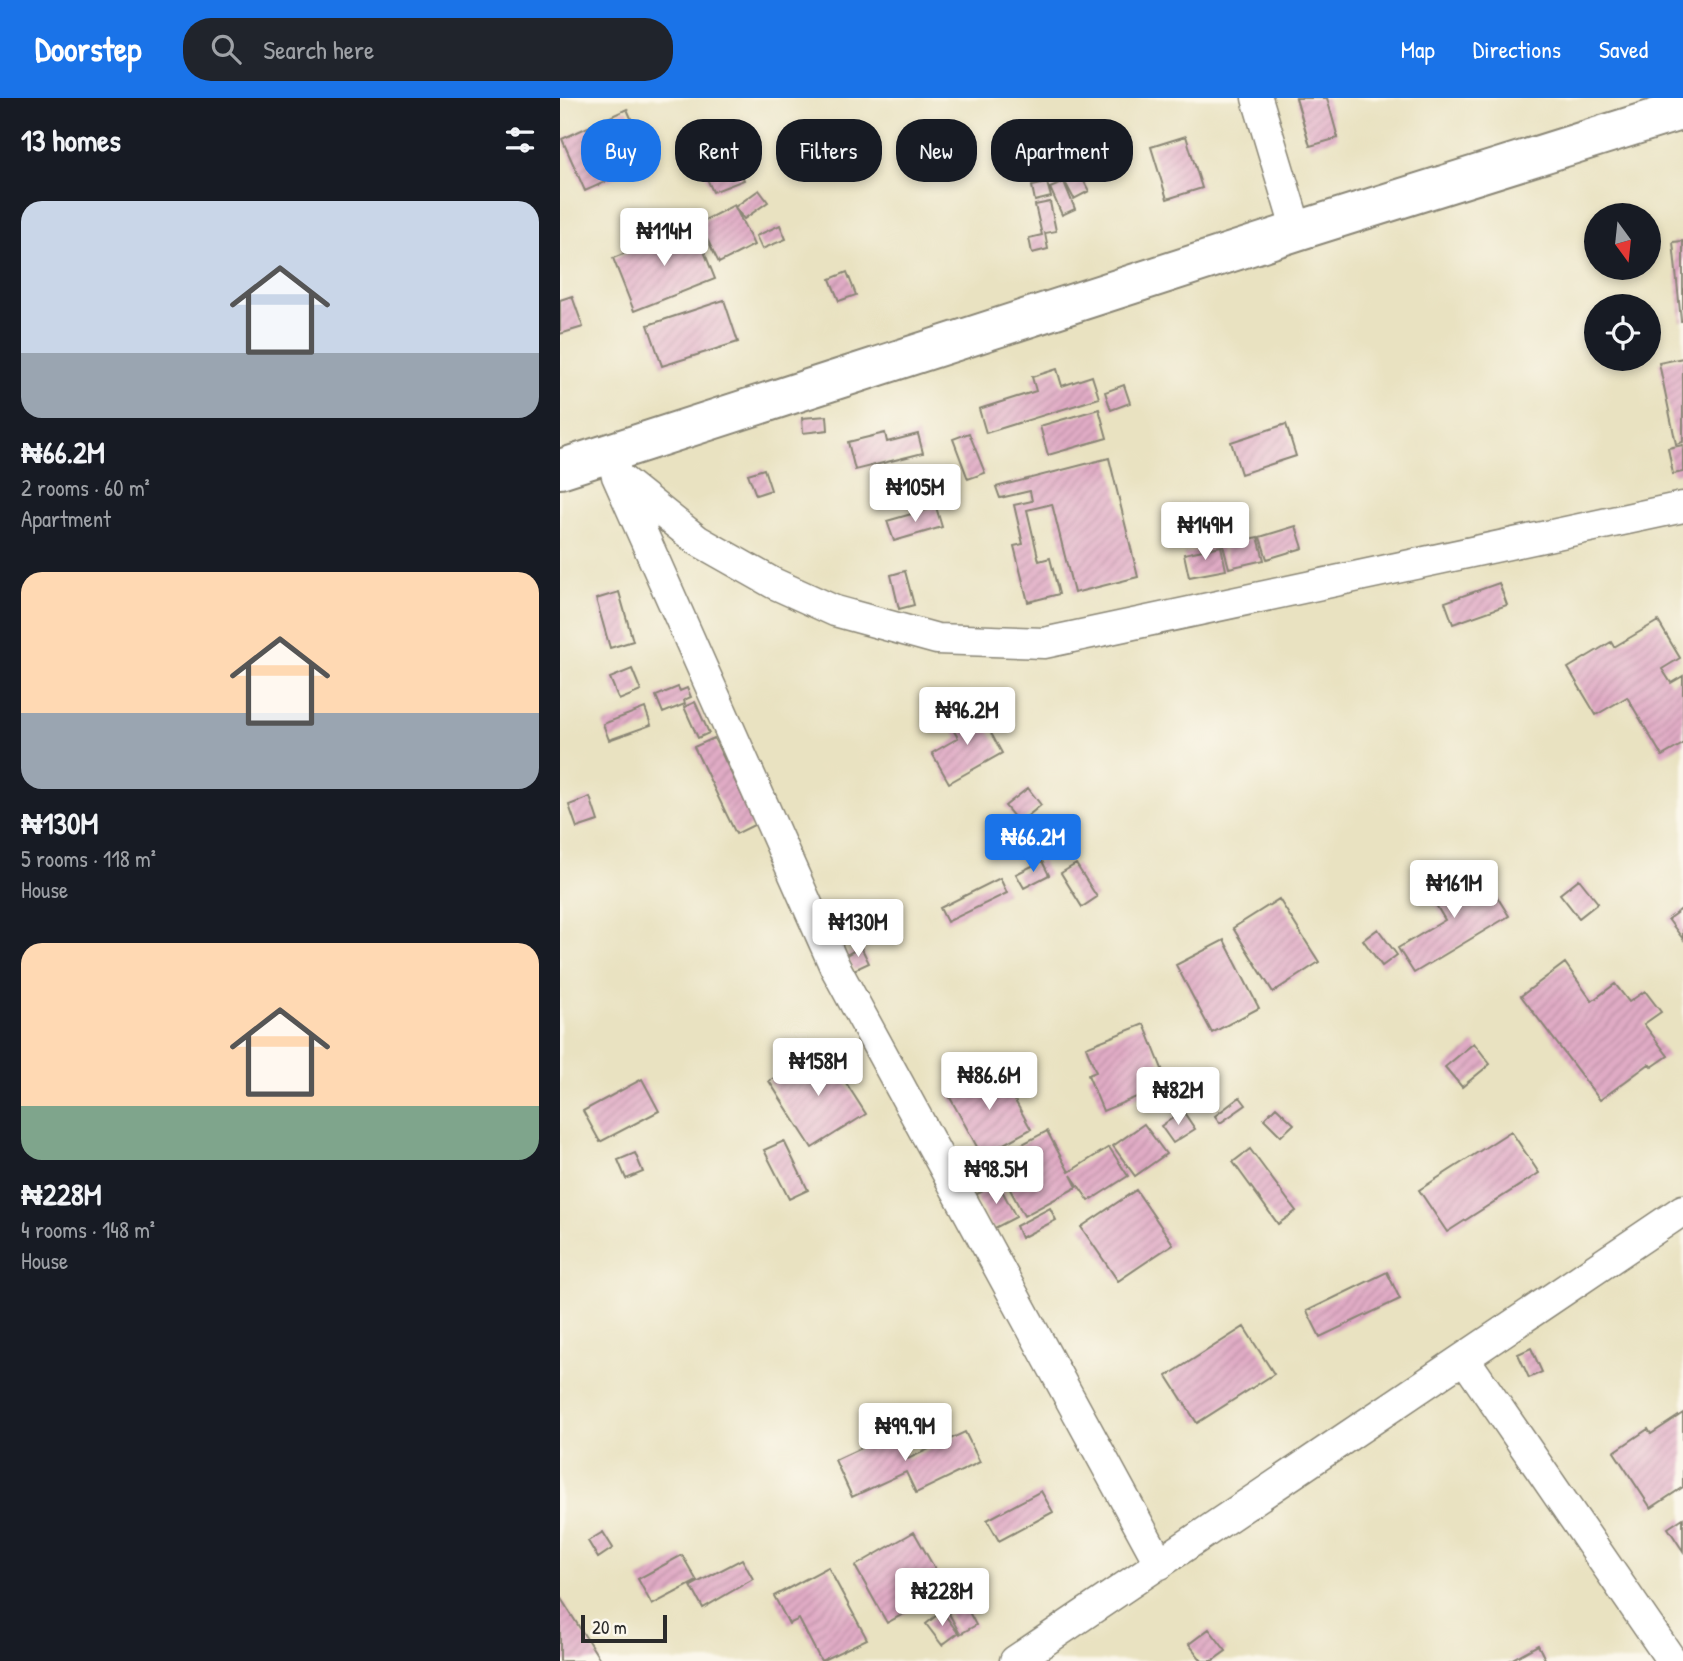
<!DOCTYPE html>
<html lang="en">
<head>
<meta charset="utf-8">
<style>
  body { margin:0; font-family:"Patrick Hand",sans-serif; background:#20242c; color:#f1f3f6; height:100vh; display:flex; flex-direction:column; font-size:26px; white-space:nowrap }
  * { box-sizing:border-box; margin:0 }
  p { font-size:23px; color:#9ea1a6 }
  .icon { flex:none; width:38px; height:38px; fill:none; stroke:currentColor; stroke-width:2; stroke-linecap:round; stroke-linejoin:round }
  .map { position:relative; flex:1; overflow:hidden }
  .panel { display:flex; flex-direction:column; background:#171b24; width:560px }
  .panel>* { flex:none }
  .top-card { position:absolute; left:21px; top:21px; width:665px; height:63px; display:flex; gap:14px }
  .needle { width:46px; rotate:165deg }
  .fabs { position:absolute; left:1024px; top:105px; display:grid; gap:14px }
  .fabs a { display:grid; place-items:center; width:77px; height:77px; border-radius:50%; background:#171b24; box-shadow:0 4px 10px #0003; font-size:35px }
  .scale { position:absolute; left:21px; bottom:18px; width:86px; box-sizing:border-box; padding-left:7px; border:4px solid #2b2b2b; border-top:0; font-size:19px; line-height:24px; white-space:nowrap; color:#2b2b2b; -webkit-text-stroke:5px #fbf7ec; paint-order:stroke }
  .price { position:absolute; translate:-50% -60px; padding:0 16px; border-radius:7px; background:#fff; color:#222; font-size:23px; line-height:46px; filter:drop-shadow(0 2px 4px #0008) }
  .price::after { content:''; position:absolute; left:50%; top:42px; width:21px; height:16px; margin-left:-10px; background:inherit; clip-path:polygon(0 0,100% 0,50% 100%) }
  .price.selected { background:#1a73e8; color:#fff }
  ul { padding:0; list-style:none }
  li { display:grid; align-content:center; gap:14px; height:371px; padding:0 21px }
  li span { display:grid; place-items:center; height:217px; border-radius:21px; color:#555 }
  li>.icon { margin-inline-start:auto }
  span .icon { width:126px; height:126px; fill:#fffc; stroke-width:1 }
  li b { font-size:30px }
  h2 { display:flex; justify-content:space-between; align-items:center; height:84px; padding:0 21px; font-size:30px }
  .tag { padding:0 24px; border-radius:28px; background:#171b24; box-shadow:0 4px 10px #0003; font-size:24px; line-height:63px }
  .tag.selected { background:#1a73e8; color:#fff }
  header { display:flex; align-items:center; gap:42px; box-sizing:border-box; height:98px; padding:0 35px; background:#1a73e8; color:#fff }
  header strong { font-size:33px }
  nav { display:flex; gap:38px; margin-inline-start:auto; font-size:24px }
  .search { width:490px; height:63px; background:#20242c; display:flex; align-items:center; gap:18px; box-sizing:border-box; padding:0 24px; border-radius:28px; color:#9ea1a6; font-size:26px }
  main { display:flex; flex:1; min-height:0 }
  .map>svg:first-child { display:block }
  .building { fill:url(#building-hatch) }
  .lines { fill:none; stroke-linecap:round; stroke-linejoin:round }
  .street-casing { stroke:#8a8676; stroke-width:33 }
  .secondary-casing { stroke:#8a8676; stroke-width:42 }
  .street { stroke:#fff; stroke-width:30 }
  .secondary { stroke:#fff; stroke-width:38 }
</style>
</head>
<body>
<header>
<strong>Doorstep</strong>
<div class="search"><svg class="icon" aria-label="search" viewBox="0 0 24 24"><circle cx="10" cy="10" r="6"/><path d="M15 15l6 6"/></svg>Search here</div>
<nav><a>Map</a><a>Directions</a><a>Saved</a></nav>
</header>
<main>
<section class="panel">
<h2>13 homes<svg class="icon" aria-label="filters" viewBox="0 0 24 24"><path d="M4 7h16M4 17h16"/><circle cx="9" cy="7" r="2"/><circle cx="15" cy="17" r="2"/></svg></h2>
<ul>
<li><span style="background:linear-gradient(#c9d6e8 70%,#9aa5b1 0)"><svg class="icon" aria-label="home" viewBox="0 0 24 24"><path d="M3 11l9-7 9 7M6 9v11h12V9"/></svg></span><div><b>₦66.2M</b><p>2 rooms · 60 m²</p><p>Apartment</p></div></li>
<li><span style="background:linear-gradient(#ffd9b3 65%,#9aa5b1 0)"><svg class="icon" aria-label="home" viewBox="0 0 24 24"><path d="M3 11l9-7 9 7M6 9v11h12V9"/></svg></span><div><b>₦130M</b><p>5 rooms · 118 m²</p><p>House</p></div></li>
<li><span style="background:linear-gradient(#ffd9b3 75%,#7fa58c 0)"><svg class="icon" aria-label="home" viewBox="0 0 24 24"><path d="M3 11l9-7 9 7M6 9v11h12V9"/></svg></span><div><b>₦228M</b><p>4 rooms · 148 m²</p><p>House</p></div></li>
</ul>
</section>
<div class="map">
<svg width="1123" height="1563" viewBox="0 0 1123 1563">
  <defs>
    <pattern id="building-hatch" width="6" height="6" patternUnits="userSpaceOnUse" patternTransform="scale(1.75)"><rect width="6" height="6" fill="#e0abc5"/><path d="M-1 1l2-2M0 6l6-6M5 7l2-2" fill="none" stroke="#c093a9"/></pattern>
  </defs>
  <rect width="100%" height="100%" fill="#fbf7ec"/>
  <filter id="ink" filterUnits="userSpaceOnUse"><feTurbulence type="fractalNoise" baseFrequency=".0143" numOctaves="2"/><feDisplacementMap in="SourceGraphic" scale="14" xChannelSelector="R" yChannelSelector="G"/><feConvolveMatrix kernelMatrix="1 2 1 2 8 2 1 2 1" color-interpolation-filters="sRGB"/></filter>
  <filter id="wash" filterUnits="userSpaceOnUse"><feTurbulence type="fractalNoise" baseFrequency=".00686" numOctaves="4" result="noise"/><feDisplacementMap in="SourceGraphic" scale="28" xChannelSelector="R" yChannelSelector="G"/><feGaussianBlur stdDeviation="1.57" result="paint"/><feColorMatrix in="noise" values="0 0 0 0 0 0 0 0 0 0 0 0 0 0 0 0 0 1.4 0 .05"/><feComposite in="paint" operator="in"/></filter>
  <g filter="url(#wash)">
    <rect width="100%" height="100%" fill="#e9e2c1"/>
    <g id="blocks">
      <!-- building -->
      <path class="building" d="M 736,0 L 767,0 L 778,40 L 750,48 Z
        M 67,11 L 90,64 L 25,93 L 2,41 Z
        M 626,38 L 642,90 L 607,101 L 591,49 Z
        M 174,59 L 184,82 L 153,94 L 143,72 Z
        M 520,76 L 529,93 L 514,101 L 505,84 Z
        M 504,84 L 515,111 L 502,117 L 490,90 Z
        M 487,85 L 491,99 L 475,103 L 472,88 Z
        M 199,92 L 208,104 L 184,121 L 175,109 Z
        M 490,104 L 496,133 L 485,135 L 488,151 L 472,155 L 469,140 L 482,137 L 475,107 Z
        M 174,107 L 194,147 L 159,165 L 139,125 Z
        M 220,127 L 226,141 L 202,151 L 196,138 Z
        M 134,128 L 155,181 L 74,213 L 53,160 Z
        M 1123,143 L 1123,223 L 1121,223 L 1113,144 Z
        M 287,174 L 296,197 L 279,203 L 270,181 Z
        M 12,198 L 23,229 L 0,236 L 0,202 Z
        M 164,202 L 178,244 L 102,268 L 88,227 Z
        M 1123,260 L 1123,344 L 1116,346 L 1099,265 Z
        M 497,271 L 502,288 L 532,278 L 539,300 L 426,335 L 419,311 L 476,293 L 472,279 Z
        M 564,287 L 570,305 L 551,312 L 545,294 Z
        M 539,311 L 547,340 L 488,357 L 480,328 Z
        M 267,318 L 268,332 L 243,335 L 242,320 Z
        M 726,326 L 736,358 L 681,376 L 671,344 Z
        M 325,335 L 327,344 L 358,336 L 363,355 L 295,372 L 288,344 Z
        M 409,335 L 425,375 L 408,381 L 393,341 Z
        M 1123,347 L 1123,374 L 1113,376 L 1108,350 Z
        M 549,360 L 578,479 L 514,495 L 492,406 L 467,412 L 479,463 L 490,460 L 499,496 L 468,504 L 454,448 L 463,446 L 454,407 L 472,403 L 470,393 L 440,400 L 436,389 Z
        M 204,371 L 211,392 L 196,397 L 188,376 Z
        M 376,409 L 382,429 L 334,443 L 327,423 Z
        M 736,428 L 743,450 L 707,461 L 700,439 Z
        M 698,439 L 704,462 L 669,470 L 663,447 Z
        M 661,448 L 666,472 L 629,479 L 624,456 Z
        M 345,473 L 354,507 L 339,511 L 331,477 Z
        M 939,485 L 947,507 L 893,526 L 885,504 Z
        M 59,494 L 73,543 L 50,550 L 36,501 Z
        M 1098,523 L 1120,560 L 1102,571 L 1111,585 L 1123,578 L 1123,646 L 1102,658 L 1067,599 L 1036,617 L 1008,570 L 1051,544 L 1054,549 Z
        M 72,571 L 81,593 L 59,602 L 50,580 Z
        M 118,589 L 120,593 L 127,590 L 131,599 L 124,602 L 125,606 L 103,615 L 96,598 Z
        M 135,604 L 149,635 L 138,640 L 124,609 Z
        M 85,610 L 91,627 L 49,642 L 43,626 Z
        M 417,610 L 442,655 L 389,685 L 372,655 L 398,640 L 389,625 Z
        M 154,640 L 196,726 L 176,736 L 134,649 Z
        M 468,690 L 481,707 L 459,725 L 445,708 Z
        M 30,699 L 38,723 L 17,730 L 9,707 Z
        M 482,763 L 489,777 L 464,790 L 456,776 Z
        M 516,766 L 537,799 L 522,809 L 501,775 Z
        M 900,772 L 913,795 L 929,786 L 949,818 L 854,875 L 838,850 L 885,822 L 867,792 Z
        M 440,780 L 447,795 L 387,824 L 380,810 Z
        M 1019,781 L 1038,805 L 1019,820 L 1000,796 Z
        M 719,801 L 759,864 L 713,894 L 673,830 Z
        M 1123,810 L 1123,841 L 1108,821 Z
        M 818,831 L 837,857 L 822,868 L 803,842 Z
        M 664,842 L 699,910 L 652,935 L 616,867 Z
        M 301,849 L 309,865 L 294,872 L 286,857 Z
        M 1005,865 L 1032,903 L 1055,886 L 1069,904 L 1085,893 L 1101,914 L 1084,926 L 1108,958 L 1092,969 L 1089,966 L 1040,1002 L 961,898 Z
        M 584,926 L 608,986 L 543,1013 L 528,977 L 536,974 L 526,949 Z
        M 914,945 L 930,966 L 902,989 L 885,969 Z
        M 263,949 L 306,1016 L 252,1050 L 209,983 Z
        M 436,969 L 471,1031 L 422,1058 L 388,996 Z
        M 82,981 L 99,1013 L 40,1044 L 23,1013 Z
        M 680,999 L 686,1007 L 660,1025 L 655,1018 Z
        M 716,1009 L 734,1026 L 721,1038 L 704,1021 Z
        M 623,1013 L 635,1031 L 613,1045 L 601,1028 Z
        M 584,1026 L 606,1056 L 575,1078 L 553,1048 Z
        M 487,1033 L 509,1074 L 549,1049 L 568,1078 L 529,1103 L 511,1077 L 517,1089 L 464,1118 L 434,1061 Z
        M 951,1033 L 979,1075 L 887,1134 L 859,1092 Z
        M 224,1043 L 248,1092 L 229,1101 L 204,1052 Z
        M 690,1051 L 736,1113 L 718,1126 L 673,1064 Z
        M 75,1055 L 83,1074 L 66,1081 L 58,1062 Z
        M 438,1085 L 456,1119 L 433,1131 L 415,1097 Z
        M 576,1092 L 613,1146 L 558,1183 L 521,1129 Z
        M 490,1110 L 496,1122 L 461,1140 L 456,1128 Z
        M 827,1174 L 840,1201 L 760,1239 L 747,1213 Z
        M 684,1229 L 714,1276 L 637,1325 L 607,1278 Z
        M 971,1250 L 982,1274 L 969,1280 L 958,1256 Z
        M 1123,1315 L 1123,1389 L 1091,1410 L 1054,1354 L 1088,1331 L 1091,1336 Z
        M 335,1334 L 348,1361 L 405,1334 L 420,1364 L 356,1395 L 346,1374 L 292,1399 L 275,1362 Z
        M 481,1393 L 493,1414 L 439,1443 L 427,1422 Z
        M 1123,1420 L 1123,1453 L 1108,1430 Z
        M 43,1434 L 53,1450 L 38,1460 L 28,1443 Z
        M 354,1434 L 387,1492 L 327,1525 L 295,1468 Z
        M 122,1457 L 137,1483 L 92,1507 L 78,1481 Z
        M 182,1461 L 193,1481 L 143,1510 L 131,1488 Z
        M 268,1469 L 307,1541 L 261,1563 L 239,1521 L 229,1526 L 214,1498 Z
        M 0,1499 L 41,1563 L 0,1563 Z
        M 403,1503 L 416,1527 L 400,1536 L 387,1512 Z
        M 382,1513 L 398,1535 L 382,1547 L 366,1526 Z
        M 649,1531 L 666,1553 L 652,1563 L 642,1563 L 629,1546 Z
        M 978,1547 L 986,1563 L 949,1563 Z"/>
    </g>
  </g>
  <g filter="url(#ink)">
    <use href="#blocks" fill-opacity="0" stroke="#8a8676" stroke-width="2"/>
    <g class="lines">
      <defs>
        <path id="street" d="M 697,0 L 737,133
          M 51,355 L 57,378 L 275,869 L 600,1466
          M 63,383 L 137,442 L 213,485 L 275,513 L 377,541 L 484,545 L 1123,409
          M 904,1260 L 1112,1563
          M 455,1563 L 1123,1112"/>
        <path id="secondary" d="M 0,371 L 737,133 L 1123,12"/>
      </defs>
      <!-- street casing -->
      <use href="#street" class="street-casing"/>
      <!-- secondary casing -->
      <use href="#secondary" class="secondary-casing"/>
      <!-- street -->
      <use href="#street" class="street"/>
      <!-- secondary -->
      <use href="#secondary" class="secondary"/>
    </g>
  </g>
</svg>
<div class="fabs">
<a><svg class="needle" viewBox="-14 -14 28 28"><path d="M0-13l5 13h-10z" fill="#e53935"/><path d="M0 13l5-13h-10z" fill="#9ea1a6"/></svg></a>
<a><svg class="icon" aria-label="locate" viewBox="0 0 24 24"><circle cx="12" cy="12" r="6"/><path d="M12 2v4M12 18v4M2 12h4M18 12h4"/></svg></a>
</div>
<div class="scale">20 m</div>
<b class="price" style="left:104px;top:170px">₦114M</b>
<b class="price" style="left:355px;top:426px">₦105M</b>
<b class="price" style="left:645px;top:464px">₦149M</b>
<b class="price" style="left:407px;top:649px">₦96.2M</b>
<b class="price selected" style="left:473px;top:776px">₦66.2M</b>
<b class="price" style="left:894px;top:822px">₦161M</b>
<b class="price" style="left:298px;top:861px">₦130M</b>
<b class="price" style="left:258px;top:1000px">₦158M</b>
<b class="price" style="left:429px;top:1014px">₦86.6M</b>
<b class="price" style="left:618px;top:1029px">₦82M</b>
<b class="price" style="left:436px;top:1108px">₦98.5M</b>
<b class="price" style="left:345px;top:1365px">₦99.9M</b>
<b class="price" style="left:382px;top:1530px">₦228M</b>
<div class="top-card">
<a class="tag selected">Buy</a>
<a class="tag">Rent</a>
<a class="tag">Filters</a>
<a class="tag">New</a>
<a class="tag">Apartment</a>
</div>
</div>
</main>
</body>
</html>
